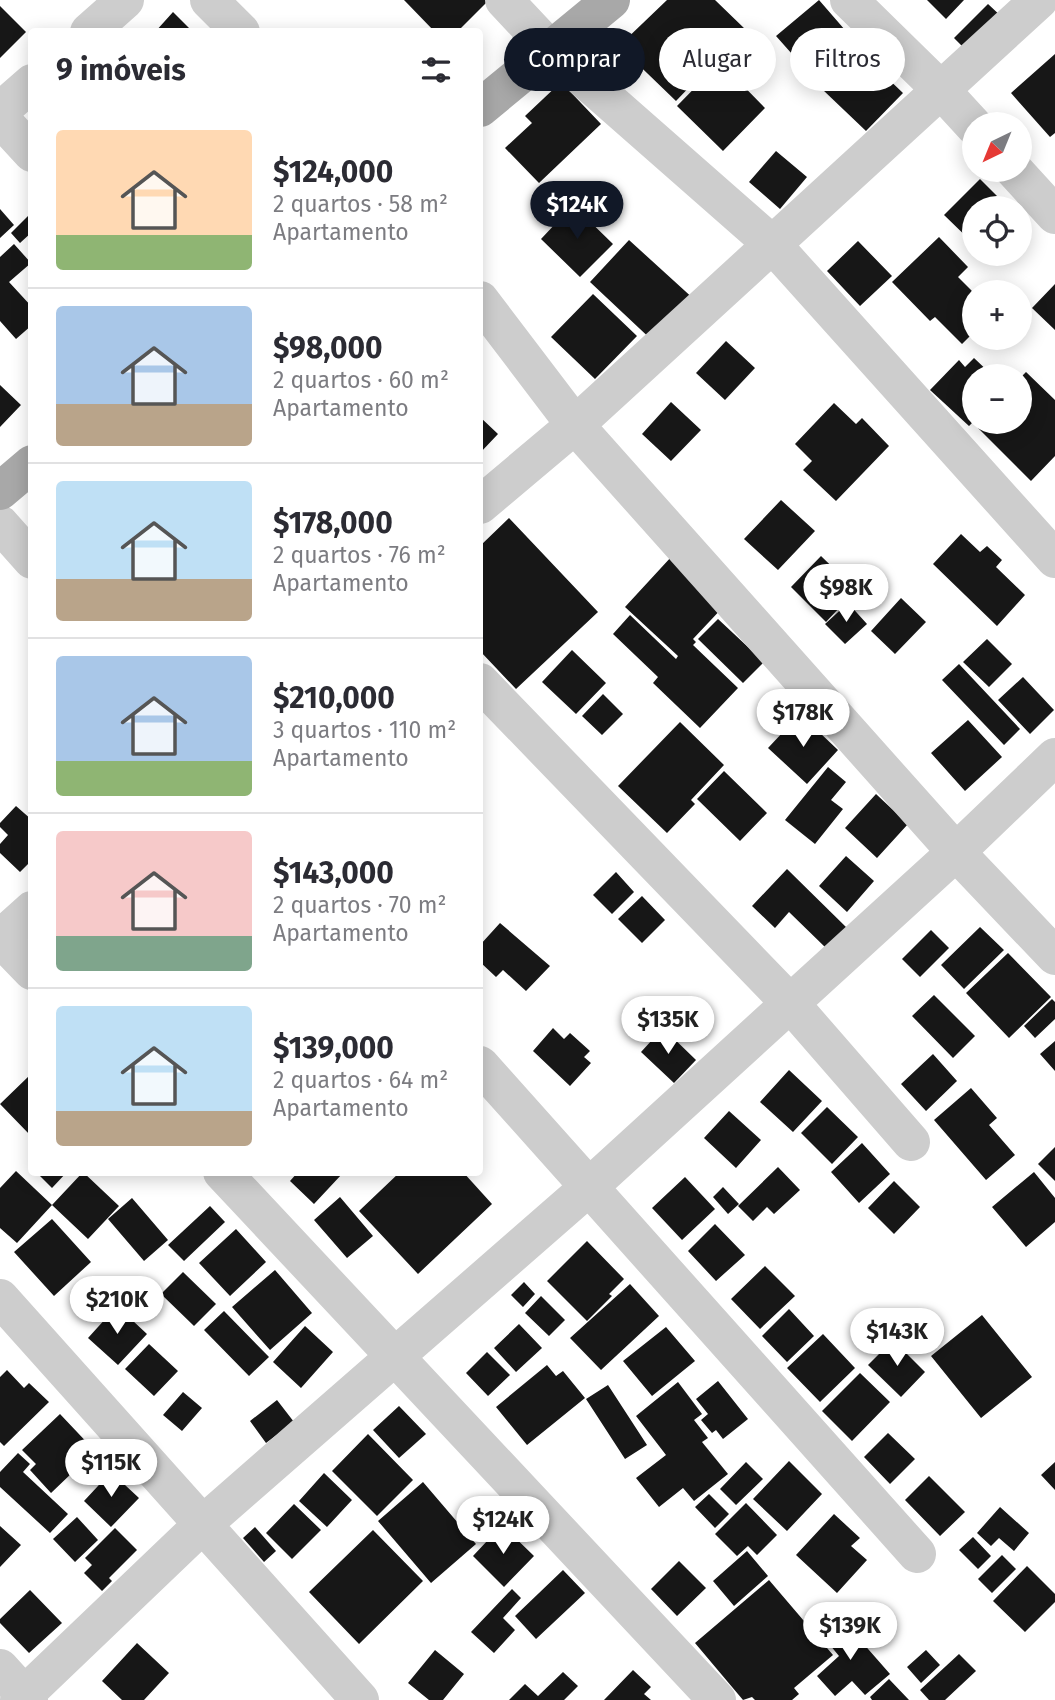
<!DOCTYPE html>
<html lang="pt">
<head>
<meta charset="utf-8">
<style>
  body { margin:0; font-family:"Fira Sans",sans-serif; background:#f2f2f3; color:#2b2b33; height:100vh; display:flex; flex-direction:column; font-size:26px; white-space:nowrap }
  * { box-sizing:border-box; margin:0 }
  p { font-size:23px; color:#7c7c81 }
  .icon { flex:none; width:38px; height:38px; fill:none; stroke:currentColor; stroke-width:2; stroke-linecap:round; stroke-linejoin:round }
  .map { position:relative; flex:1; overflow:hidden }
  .sheet { position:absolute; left:28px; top:28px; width:455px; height:1148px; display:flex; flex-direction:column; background:#fff; border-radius:7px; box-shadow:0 4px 18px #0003 }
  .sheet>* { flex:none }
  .banner { position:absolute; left:504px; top:28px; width:444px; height:63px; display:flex; gap:14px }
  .needle { width:46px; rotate:223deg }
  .buttons { position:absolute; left:962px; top:112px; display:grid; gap:14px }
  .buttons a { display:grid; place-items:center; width:70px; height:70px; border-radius:50%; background:#fff; box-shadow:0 4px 18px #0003; font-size:35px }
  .price { position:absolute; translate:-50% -60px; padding:0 16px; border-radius:24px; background:#fff; color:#222; font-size:23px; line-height:46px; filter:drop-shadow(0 2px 4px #0008) }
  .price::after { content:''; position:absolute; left:50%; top:42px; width:21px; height:16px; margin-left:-10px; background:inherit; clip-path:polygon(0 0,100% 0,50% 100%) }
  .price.active { background:#111827; color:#fff }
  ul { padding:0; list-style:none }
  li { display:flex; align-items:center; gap:21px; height:175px; padding:0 28px }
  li+li { border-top:2px solid #e1e1e2 }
  li span { display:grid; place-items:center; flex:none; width:196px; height:140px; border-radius:7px; color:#555 }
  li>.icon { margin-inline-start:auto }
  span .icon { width:84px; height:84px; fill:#fffc; stroke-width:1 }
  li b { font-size:30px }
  h2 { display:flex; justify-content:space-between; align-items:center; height:84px; padding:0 28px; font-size:30px }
  .pill { padding:0 24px; border-radius:32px; background:#fff; box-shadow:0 4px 18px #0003; font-size:24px; line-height:63px }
  .pill.active { background:#111827; color:#fff }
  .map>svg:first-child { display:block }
  .building { fill:#171717 }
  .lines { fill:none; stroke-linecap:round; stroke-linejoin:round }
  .minor { stroke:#cdcdcd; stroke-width:38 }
  .major { stroke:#a8a8a8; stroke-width:38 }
</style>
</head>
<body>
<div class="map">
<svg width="1055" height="1700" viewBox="0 0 1055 1700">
  <rect width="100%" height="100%" fill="#fff"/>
  <!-- building -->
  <path class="building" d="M 404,0 L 489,0 L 457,32 L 435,32 Z
    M 667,0 L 715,0 L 745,29 L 676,101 L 619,46 Z
    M 819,0 L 858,45 L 816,81 L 776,36 Z
    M 927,0 L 964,0 L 946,19 Z
    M 988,4 L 1003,18 L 968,52 L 954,38 Z
    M 0,6 L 26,32 L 0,58 Z
    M 173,12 L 193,32 L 155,32 Z
    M 860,52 L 903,93 L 866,131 L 823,90 Z
    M 1055,54 L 1055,133 L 1050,137 L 1011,93 Z
    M 720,62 L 765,108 L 723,151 L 677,106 Z
    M 561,82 L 601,124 L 539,183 L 505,148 L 532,123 L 525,116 Z
    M 776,151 L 807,177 L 780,209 L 749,182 Z
    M 980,179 L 998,197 L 990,206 L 992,208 L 975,208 L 975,245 L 944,215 Z
    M 573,205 L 613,244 L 580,277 L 541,239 Z
    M 0,209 L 14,225 L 0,238 Z
    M 28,216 L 32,220 L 32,232 L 20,243 L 11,233 Z
    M 939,237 L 968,267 L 958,277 L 975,294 L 975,331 L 962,344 L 935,317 L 930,321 L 892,282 Z
    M 629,240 L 696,301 L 656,344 L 590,282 Z
    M 858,241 L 892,276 L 860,306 L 827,271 Z
    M 14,244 L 31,263 L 9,282 L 32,307 L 32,325 L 16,339 L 0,321 L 0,257 Z
    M 1055,284 L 1055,330 L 1032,308 Z
    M 593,294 L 637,336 L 595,379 L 551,337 Z
    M 726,341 L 755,368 L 725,400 L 696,373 Z
    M 974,358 L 993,376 L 975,376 L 975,420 L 969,426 L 930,390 L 959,360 L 965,367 Z
    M 1026,372 L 1055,400 L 1055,456 L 1031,481 L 975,425 L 978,422 L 1020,422 L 1020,378 Z
    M 0,385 L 21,405 L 0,427 Z
    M 671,402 L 701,430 L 671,461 L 642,434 Z
    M 834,403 L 856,424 L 862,418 L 889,446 L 836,501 L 803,470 L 812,461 L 795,444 Z
    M 480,417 L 498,434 L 480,453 Z
    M 781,500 L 815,531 L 778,570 L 744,539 Z
    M 509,518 L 598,612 L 516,689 L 480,651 L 480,546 Z
    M 961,534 L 980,552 L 987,546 L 1002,560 L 996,567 L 1025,595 L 997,626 L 933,564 Z
    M 672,556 L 725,605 L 693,639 L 696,642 L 693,645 L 738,688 L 700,728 L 653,683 L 658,677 L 613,634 L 630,615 L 676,659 L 678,656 L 625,607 Z
    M 821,556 L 856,590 L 826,622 L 791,587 Z
    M 901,598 L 926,622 L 895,654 L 871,631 Z
    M 848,603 L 867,624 L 845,644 L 825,624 Z
    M 718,619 L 764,662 L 743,683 L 698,639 Z
    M 987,639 L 1012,664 L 989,687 L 963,662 Z
    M 572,650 L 606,683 L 576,714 L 542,682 Z
    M 959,664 L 1020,729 L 1004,745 L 942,680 Z
    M 1023,677 L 1054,710 L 1030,734 L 998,700 Z
    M 603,694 L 623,714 L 602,735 L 582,716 Z
    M 800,714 L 838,750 L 807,784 L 768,748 Z
    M 968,720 L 1002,757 L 965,791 L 931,753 Z
    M 680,722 L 724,765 L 691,800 L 695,804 L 667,833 L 618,786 Z
    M 828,767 L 846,782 L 831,800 L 843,809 L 815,844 L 785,820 Z
    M 724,771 L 767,813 L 740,841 L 697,799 Z
    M 876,794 L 908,824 L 877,858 L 845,828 Z
    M 16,806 L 32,820 L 32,860 L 20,872 L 0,853 L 0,844 L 8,835 L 0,827 L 0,823 Z
    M 846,856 L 874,881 L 847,912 L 819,886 Z
    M 787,869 L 847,928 L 827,949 L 789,912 L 775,928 L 752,906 Z
    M 616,872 L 634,892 L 612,914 L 593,895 Z
    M 642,896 L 665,920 L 642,943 L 618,919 Z
    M 500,923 L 550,966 L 526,991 L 503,970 L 496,977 L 480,962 L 480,945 Z
    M 980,927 L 1004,950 L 964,989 L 941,965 Z
    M 931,930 L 949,948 L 920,977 L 902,959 Z
    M 1008,953 L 1051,997 L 1009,1038 L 966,993 Z
    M 934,995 L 975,1036 L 953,1058 L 912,1016 Z
    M 1052,999 L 1055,1002 L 1055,1019 L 1035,1038 L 1024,1026 Z
    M 553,1028 L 564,1039 L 570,1033 L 590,1051 L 584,1057 L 591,1063 L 570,1086 L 533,1051 Z
    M 663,1028 L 696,1060 L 674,1083 L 641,1052 Z
    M 1055,1041 L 1055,1071 L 1040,1054 Z
    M 933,1054 L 957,1081 L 926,1111 L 901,1084 Z
    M 789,1070 L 822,1101 L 793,1132 L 760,1102 Z
    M 29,1076 L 32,1079 L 30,1135 L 0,1104 Z
    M 971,1088 L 997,1118 L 989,1125 L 1015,1155 L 986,1180 L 934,1120 Z
    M 827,1107 L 858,1137 L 832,1164 L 801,1133 Z
    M 729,1111 L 761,1140 L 736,1168 L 704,1138 Z
    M 862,1143 L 890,1174 L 859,1203 L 831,1172 Z
    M 1055,1147 L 1055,1181 L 1038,1164 Z
    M 778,1167 L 800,1190 L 774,1214 L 767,1207 L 753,1221 L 738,1206 Z
    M 16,1171 L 52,1205 L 83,1172 L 119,1206 L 88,1239 L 52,1205 L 17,1243 L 0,1228 L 0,1188 Z
    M 36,1172 L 67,1172 L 52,1188 Z
    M 298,1172 L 340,1172 L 342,1174 L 314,1204 L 290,1181 Z
    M 400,1172 L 463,1172 L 492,1204 L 418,1274 L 359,1211 Z
    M 1034,1172 L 1055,1198 L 1055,1222 L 1026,1247 L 992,1207 Z
    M 685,1177 L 715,1209 L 682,1240 L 652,1208 Z
    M 894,1181 L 920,1207 L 894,1234 L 868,1208 Z
    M 723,1187 L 739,1204 L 728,1214 L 713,1197 Z
    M 340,1197 L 373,1236 L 347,1258 L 314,1220 Z
    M 132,1198 L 168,1240 L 144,1261 L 108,1219 Z
    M 210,1206 L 225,1222 L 184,1261 L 168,1245 Z
    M 52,1219 L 91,1262 L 54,1296 L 14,1252 Z
    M 715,1224 L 745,1255 L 716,1281 L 688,1251 Z
    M 236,1229 L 266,1262 L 230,1296 L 199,1263 Z
    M 587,1241 L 624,1279 L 609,1294 L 612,1296 L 587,1321 L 547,1281 Z
    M 765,1266 L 795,1296 L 760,1329 L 731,1299 Z
    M 275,1270 L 312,1313 L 270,1350 L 232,1307 Z
    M 183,1272 L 216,1304 L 194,1326 L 161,1294 Z
    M 524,1282 L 535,1294 L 523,1307 L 511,1295 Z
    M 630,1284 L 659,1316 L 601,1370 L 570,1338 Z
    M 541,1296 L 565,1320 L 549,1336 L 525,1313 Z
    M 117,1306 L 147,1334 L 118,1365 L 88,1338 Z
    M 789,1309 L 814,1336 L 787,1362 L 762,1336 Z
    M 224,1311 L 269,1357 L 249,1376 L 204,1330 Z
    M 982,1315 L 1032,1377 L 981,1418 L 931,1356 Z
    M 519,1324 L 542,1348 L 516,1372 L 494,1348 Z
    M 305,1326 L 333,1352 L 301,1388 L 273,1362 Z
    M 666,1327 L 695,1361 L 652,1396 L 623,1361 Z
    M 823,1334 L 855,1368 L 820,1402 L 787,1368 Z
    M 893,1340 L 925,1372 L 901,1397 L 868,1365 Z
    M 149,1344 L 178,1371 L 154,1396 L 125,1369 Z
    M 487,1352 L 510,1375 L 488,1396 L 466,1373 Z
    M 547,1365 L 556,1376 L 563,1371 L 585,1398 L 527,1445 L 496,1407 Z
    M 7,1370 L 24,1388 L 29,1383 L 49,1402 L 4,1446 L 0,1442 L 0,1377 Z
    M 860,1373 L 890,1402 L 852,1441 L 822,1411 Z
    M 718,1381 L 748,1419 L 723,1439 L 716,1430 L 712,1433 L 701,1420 L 708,1414 L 696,1399 Z
    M 678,1382 L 702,1414 L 694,1420 L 708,1438 L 702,1442 L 728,1474 L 694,1501 L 683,1488 L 659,1507 L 636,1478 L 666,1455 L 636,1416 Z
    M 608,1385 L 647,1445 L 625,1459 L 586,1399 Z
    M 183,1392 L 202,1408 L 182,1431 L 163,1415 Z
    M 277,1400 L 294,1422 L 266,1443 L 250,1421 Z
    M 399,1406 L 426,1434 L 399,1458 L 373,1430 Z
    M 60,1414 L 95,1451 L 51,1493 L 30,1470 L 36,1464 L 22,1450 Z
    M 888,1433 L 915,1459 L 890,1484 L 864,1457 Z
    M 368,1434 L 413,1480 L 377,1516 L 332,1471 Z
    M 18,1453 L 30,1464 L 23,1472 L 68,1514 L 50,1533 L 0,1487 L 0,1472 Z
    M 789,1461 L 822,1494 L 787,1531 L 753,1499 Z
    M 746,1462 L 763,1479 L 736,1505 L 720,1489 Z
    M 1055,1462 L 1055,1490 L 1041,1475 Z
    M 111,1472 L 139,1498 L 111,1527 L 84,1501 Z
    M 324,1473 L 352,1500 L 327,1527 L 299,1501 Z
    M 929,1476 L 965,1512 L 940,1536 L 905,1500 Z
    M 423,1482 L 476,1544 L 431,1583 L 378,1521 Z
    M 709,1494 L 729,1514 L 715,1528 L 695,1507 Z
    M 746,1503 L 777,1535 L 757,1555 L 748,1546 L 737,1556 L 715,1534 Z
    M 294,1504 L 321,1530 L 292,1559 L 266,1533 Z
    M 1000,1507 L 1029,1533 L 1014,1551 L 999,1538 L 991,1546 L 977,1533 Z
    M 834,1514 L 860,1538 L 851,1546 L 867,1560 L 837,1593 L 796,1555 Z
    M 77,1517 L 98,1540 L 75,1562 L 53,1539 Z
    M 502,1525 L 534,1556 L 504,1587 L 473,1556 Z
    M 0,1526 L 21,1545 L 0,1567 Z
    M 255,1527 L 276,1551 L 264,1562 L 243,1538 Z
    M 115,1528 L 137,1550 L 109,1578 L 112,1581 L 102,1591 L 84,1573 L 92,1565 L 85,1558 Z
    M 373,1530 L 423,1581 L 359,1644 L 309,1592 Z
    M 973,1537 L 991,1556 L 978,1569 L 959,1550 Z
    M 747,1551 L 768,1576 L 734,1606 L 713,1581 Z
    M 1002,1555 L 1016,1569 L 992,1593 L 978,1579 Z
    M 679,1561 L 706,1588 L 677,1616 L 651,1589 Z
    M 1027,1566 L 1055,1594 L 1055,1602 L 1025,1632 L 993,1601 Z
    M 563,1570 L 585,1593 L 536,1639 L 515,1616 Z
    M 769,1580 L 833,1655 L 794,1688 L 799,1694 L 792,1700 L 755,1700 L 752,1697 L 743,1700 L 695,1643 Z
    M 512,1589 L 521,1598 L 503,1618 L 515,1630 L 494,1653 L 471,1632 Z
    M 30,1590 L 62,1623 L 29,1653 L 0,1623 L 0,1619 Z
    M 840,1617 L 890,1674 L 865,1695 L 852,1681 L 835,1696 L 817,1676 L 839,1656 L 821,1634 Z
    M 137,1643 L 169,1673 L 144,1700 L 122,1700 L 102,1681 Z
    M 435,1650 L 464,1674 L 443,1700 L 429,1700 L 408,1683 Z
    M 926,1650 L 940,1665 L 921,1683 L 907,1667 Z
    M 959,1654 L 976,1671 L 945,1700 L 929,1700 L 920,1690 Z
    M 633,1670 L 651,1687 L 644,1694 L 651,1700 L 604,1700 Z
    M 563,1672 L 578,1686 L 564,1700 L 509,1700 L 525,1684 L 538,1696 Z
    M 889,1679 L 909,1700 L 872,1700 L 870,1697 Z"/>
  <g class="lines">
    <!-- minor -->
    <path class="minor" d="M 209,0 L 241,32
      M 504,0 L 550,49 L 772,244 L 1055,559
      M 849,0 L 941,90 L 975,127
      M 89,32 L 125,0
      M 0,111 L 32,83
      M 0,118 L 32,153
      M 1014,170 L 1055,215
      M 480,300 L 575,425 L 956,852 L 1055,956
      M 480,505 L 575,425 L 1039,0
      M 0,524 L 32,560
      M 480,682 L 790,1003 L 911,1142
      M 0,938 L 32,971
      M 0,939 L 32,910
      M 480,1065 L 917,1554
      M 222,1172 L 717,1700
      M 0,1298 L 360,1700
      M 0,1668 L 29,1700
      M 19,1700 L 202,1525 L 589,1187 L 956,852 L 1055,757"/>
    <!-- major -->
    <path class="major" d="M 480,108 L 611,0
      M 0,491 L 32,464"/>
  </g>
</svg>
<div class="buttons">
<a><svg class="needle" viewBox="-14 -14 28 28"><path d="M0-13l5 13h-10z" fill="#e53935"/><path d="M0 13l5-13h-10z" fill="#7c7c81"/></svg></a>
<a><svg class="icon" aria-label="locate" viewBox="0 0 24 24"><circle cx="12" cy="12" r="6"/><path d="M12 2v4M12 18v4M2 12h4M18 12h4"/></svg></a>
<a>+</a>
<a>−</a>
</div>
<b class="price active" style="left:577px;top:241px">$124K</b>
<b class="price" style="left:846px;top:624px">$98K</b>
<b class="price" style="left:803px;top:749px">$178K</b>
<b class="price" style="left:668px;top:1056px">$135K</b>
<b class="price" style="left:117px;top:1336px">$210K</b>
<b class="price" style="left:897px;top:1368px">$143K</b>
<b class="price" style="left:111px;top:1499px">$115K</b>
<b class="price" style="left:503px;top:1556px">$124K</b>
<b class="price" style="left:850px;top:1662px">$139K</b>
<div class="banner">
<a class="pill active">Comprar</a>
<a class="pill">Alugar</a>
<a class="pill">Filtros</a>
</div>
<section class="sheet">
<h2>9 imóveis<svg class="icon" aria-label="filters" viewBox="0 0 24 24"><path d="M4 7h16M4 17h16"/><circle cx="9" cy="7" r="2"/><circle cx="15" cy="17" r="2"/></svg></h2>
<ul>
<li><span style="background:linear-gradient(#ffd9b3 75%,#8fb573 0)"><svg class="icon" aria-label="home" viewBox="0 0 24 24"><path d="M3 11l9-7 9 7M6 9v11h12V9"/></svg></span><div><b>$124,000</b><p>2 quartos · 58 m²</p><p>Apartamento</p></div></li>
<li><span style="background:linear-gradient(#a9c7e8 70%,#b9a48a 0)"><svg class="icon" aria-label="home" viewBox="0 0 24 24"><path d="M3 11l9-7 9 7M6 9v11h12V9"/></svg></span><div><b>$98,000</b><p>2 quartos · 60 m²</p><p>Apartamento</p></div></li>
<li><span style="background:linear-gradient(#bfe0f5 70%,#b9a48a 0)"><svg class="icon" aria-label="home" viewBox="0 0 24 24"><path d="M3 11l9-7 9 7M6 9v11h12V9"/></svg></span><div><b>$178,000</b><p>2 quartos · 76 m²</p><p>Apartamento</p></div></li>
<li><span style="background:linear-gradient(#a9c7e8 75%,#8fb573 0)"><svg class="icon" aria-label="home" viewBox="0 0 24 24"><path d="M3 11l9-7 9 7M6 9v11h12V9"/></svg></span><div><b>$210,000</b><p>3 quartos · 110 m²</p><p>Apartamento</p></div></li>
<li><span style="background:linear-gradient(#f6c9c9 75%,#7fa58c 0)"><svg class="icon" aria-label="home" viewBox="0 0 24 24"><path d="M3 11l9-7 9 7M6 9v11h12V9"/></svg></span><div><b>$143,000</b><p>2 quartos · 70 m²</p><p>Apartamento</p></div></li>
<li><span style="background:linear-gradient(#bfe0f5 75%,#b9a48a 0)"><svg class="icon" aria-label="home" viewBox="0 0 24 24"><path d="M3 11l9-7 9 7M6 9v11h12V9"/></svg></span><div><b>$139,000</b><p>2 quartos · 64 m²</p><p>Apartamento</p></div></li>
</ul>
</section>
</div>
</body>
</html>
